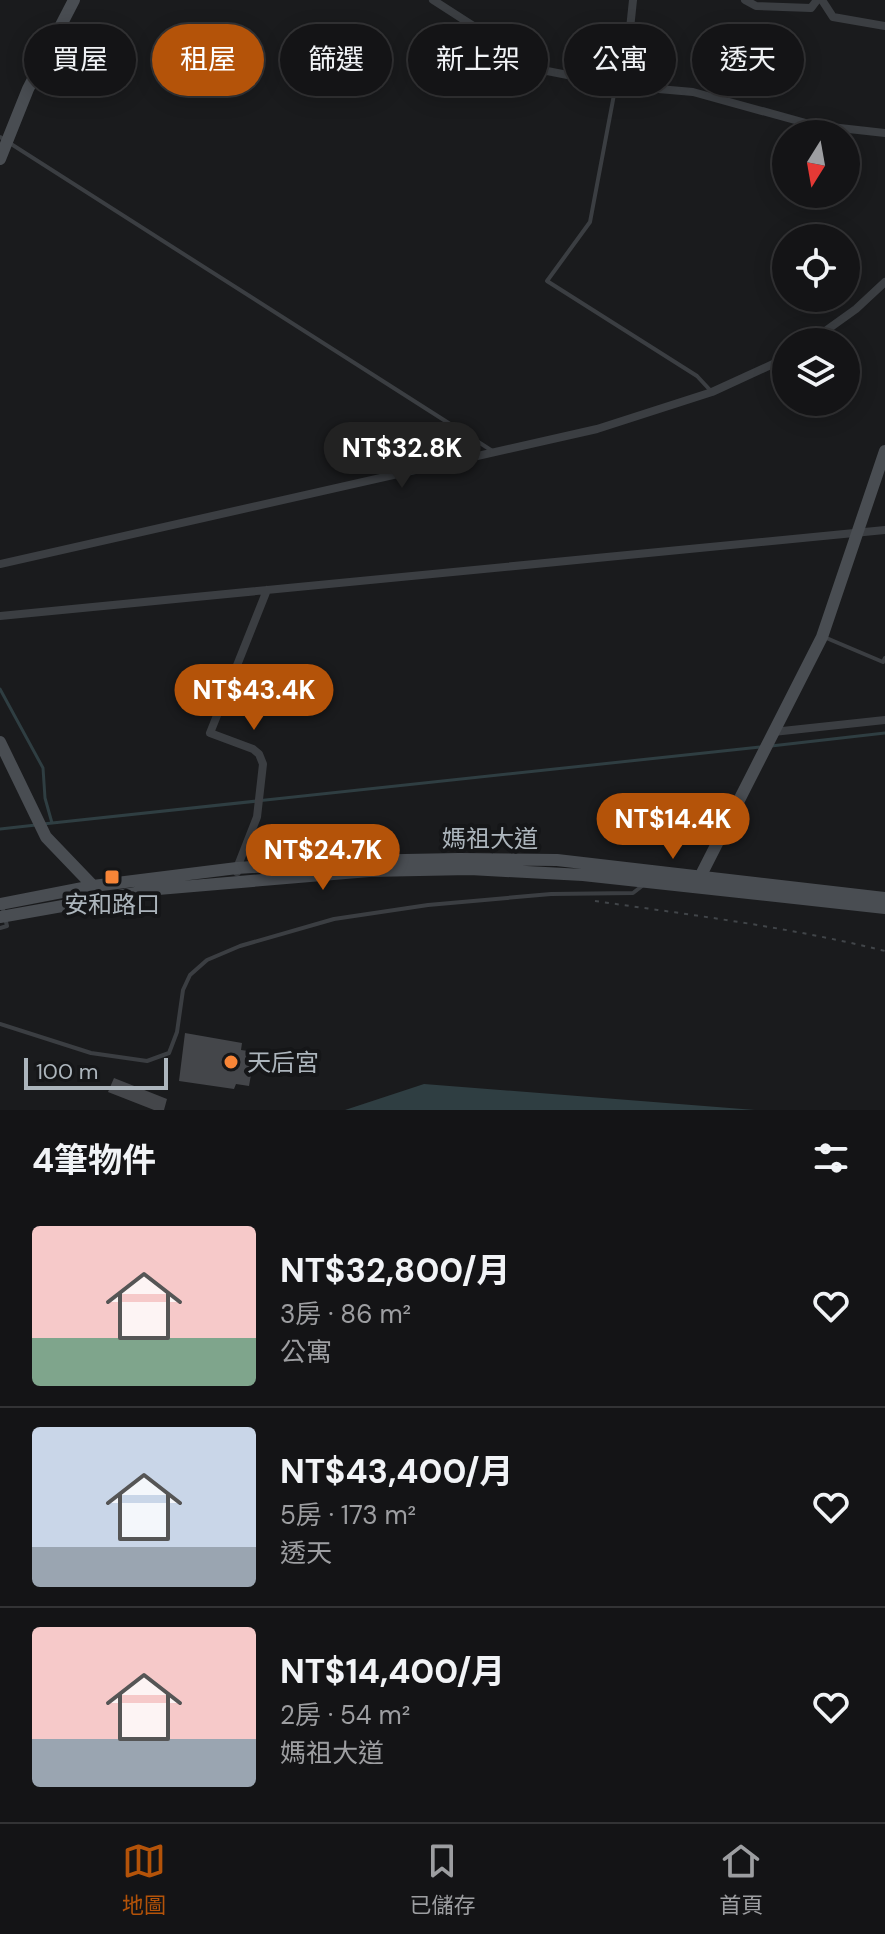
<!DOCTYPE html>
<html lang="zh-TW">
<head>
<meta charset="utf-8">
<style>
  body { margin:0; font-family:"DM Sans","Noto Sans TC",sans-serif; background:#212123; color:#f1f3f6; height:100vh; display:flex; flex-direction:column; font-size:30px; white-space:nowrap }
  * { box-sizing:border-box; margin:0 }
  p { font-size:26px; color:#9d9ea1 }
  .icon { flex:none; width:44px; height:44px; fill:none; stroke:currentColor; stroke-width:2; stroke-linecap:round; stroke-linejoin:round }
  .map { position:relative; height:1110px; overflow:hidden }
  .drawer { display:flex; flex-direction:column; background:#141416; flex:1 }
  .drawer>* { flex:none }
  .hud { position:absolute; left:24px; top:24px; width:838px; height:72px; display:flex; gap:16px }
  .needle { width:52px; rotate:191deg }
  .tools { position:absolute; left:772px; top:120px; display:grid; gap:16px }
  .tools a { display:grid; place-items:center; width:88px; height:88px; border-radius:50%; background:#141416; box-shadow:0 4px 20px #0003,0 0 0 2px #333335; font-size:40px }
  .scale { position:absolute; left:24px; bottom:20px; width:144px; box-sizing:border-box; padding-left:8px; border:4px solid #acb5bc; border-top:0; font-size:22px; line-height:28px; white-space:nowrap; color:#acb5bc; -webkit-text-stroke:6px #151618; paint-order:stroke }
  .price { position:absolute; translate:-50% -68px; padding:0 18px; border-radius:28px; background:#b45309; color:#fff; font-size:26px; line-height:52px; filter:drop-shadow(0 2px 4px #0008) }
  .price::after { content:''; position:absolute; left:50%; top:48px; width:24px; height:18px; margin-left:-12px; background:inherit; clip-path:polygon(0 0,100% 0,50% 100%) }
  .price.on { background:#222; color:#fff }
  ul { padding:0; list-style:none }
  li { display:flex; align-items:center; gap:24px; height:200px; padding:0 32px }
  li+li { border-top:2px solid #333335 }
  li span { display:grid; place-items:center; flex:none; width:224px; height:160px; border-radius:8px; color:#555 }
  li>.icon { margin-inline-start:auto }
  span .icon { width:96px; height:96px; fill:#fffc; stroke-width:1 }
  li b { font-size:34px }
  h2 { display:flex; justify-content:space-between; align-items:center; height:96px; padding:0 32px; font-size:34px }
  .tag { padding:0 28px; border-radius:36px; background:#141416; box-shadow:0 4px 20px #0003,0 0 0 2px #333335; font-size:28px; line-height:72px }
  .tag.on { background:#b45309; color:#fff }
  .menu { display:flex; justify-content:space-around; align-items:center; height:112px; border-top:2px solid #333335; background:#141416; font-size:22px; color:#9d9ea1 }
  .menu a { display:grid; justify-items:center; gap:4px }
  .menu .on { color:#b45309 }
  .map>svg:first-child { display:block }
  .water { fill:#2f3e42 }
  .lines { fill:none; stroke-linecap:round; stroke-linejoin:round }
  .stream { stroke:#2f3e42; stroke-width:3 }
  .building { fill:#44464a }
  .path { stroke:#414549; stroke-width:2; stroke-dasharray:4 6; stroke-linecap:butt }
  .lane { stroke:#3b3e42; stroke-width:4 }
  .street { stroke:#3b3e42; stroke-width:8 }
  .secondary { stroke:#494d52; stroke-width:12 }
  .poi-dot { fill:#f88537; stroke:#151618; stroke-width:3 }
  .labels { text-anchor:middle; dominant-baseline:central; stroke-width:8; stroke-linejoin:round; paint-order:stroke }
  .street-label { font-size:24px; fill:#acb5bc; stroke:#151618 }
  .poi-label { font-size:24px; fill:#acb5bc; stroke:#151618 }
</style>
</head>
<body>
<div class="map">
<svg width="885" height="1110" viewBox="0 0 885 1110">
  <rect width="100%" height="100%" fill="#1a1b1d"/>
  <!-- water -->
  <path class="water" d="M 424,1084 L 755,1110 L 345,1110 Z"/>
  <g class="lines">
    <!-- stream -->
    <path class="stream" d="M 0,689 L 43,768 L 45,798 L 52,823
      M 771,746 L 885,733
      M 43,824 L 760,747
      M 0,829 L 36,825"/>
  </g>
  <!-- building -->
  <path class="building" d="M 185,1033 L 242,1043 L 241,1050 L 255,1052 L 249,1086 L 236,1084 L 234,1089 L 179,1081 Z
    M 114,1078 L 167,1099 L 164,1110 L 154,1110 L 108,1092 Z"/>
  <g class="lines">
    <!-- path -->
    <path class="path" d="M 595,901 C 692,915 789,927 885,951"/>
    <!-- lane -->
    <path class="lane" d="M 616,84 L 590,222 L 547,281 L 697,376 L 710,390
      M 0,137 L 494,452
      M 824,637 L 883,662 L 885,658
      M 0,928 L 7,926 L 2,905
      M 0,1024 L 91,1053 L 147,1061 L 169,1053 L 177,1032 L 183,990 L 190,975 L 207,960 L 240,946 L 334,919 L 428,905 L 551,894 L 633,893 L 642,886"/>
    <!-- street -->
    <path class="street" d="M 433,0 L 542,70 L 624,86 L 693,92 L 813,125 L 885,133
      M 745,0 L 756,6 L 811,8 L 817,0
      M 822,0 L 833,17 L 885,26
      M 624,86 L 633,0
      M 810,342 L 856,309 L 885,282
      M 0,564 L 597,429 L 712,392 L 786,358
      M 0,616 L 885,530
      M 773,732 L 885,720
      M 237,872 L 237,868 L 257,817 L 263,764 L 259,754 L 253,749 L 210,733 L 267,590"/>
    <!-- secondary -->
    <path class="secondary" d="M 0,159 L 28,89 L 74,0
      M 0,742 L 46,837 L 93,886 L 94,892
      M 701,875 L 822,637 L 885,451
      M 0,904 L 93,886 L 237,868 L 351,861 L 459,859 L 557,860 L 885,898
      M 0,917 L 158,889 L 369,871 L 470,869 L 583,875 L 885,908"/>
  </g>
  <!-- markers -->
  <g class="poi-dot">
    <rect x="104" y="869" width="16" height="16" rx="4"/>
    <circle cx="231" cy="1062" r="8"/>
  </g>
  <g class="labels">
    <!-- street labels -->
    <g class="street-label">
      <text x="490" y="838">媽祖大道</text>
    </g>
    <!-- poi labels -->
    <g class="poi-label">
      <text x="112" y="904">安和路口</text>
      <text x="247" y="1062" text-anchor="start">天后宮</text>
    </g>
  </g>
</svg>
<div class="tools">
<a><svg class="needle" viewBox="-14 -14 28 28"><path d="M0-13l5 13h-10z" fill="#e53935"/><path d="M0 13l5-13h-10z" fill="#9d9ea1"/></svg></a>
<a><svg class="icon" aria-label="locate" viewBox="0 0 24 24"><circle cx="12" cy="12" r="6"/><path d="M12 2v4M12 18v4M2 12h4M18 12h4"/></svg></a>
<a><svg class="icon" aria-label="layers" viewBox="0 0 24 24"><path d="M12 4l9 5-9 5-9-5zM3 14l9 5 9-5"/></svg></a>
</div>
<div class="scale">100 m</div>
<b class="price on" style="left:402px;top:490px">NT$32.8K</b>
<b class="price" style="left:254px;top:732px">NT$43.4K</b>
<b class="price" style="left:673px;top:861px">NT$14.4K</b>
<b class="price" style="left:323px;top:892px">NT$24.7K</b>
<div class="hud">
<a class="tag">買屋</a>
<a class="tag on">租屋</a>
<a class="tag">篩選</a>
<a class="tag">新上架</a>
<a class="tag">公寓</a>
<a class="tag">透天</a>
</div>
</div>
<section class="drawer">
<h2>4筆物件<svg class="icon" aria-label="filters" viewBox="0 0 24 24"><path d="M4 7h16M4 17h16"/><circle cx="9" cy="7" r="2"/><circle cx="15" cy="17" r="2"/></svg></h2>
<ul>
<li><span style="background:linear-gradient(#f6c9c9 70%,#7fa58c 0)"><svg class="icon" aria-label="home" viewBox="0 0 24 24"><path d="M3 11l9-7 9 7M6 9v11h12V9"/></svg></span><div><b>NT$32,800/月</b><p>3房 · 86 m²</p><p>公寓</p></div><svg class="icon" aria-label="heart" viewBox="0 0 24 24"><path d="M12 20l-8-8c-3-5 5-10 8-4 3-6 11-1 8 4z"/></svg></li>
<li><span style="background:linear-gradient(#c9d6e8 75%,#9aa5b1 0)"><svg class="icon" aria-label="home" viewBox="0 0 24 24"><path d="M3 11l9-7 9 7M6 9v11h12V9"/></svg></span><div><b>NT$43,400/月</b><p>5房 · 173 m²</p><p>透天</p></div><svg class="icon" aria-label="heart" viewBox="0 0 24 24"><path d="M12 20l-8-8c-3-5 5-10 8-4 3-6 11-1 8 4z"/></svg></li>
<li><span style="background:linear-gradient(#f6c9c9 70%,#9aa5b1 0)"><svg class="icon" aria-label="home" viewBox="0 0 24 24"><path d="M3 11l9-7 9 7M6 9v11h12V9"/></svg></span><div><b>NT$14,400/月</b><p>2房 · 54 m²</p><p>媽祖大道</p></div><svg class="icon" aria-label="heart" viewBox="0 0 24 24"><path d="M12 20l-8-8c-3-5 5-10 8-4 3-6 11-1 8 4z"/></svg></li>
</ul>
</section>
<nav class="menu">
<a class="on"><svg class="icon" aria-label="map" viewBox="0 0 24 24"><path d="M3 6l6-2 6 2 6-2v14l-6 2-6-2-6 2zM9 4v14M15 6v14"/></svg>地圖</a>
<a><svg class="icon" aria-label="saved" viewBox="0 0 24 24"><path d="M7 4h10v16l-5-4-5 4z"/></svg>已儲存</a>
<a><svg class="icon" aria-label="home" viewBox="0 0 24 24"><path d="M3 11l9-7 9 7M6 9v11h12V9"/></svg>首頁</a>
</nav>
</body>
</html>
